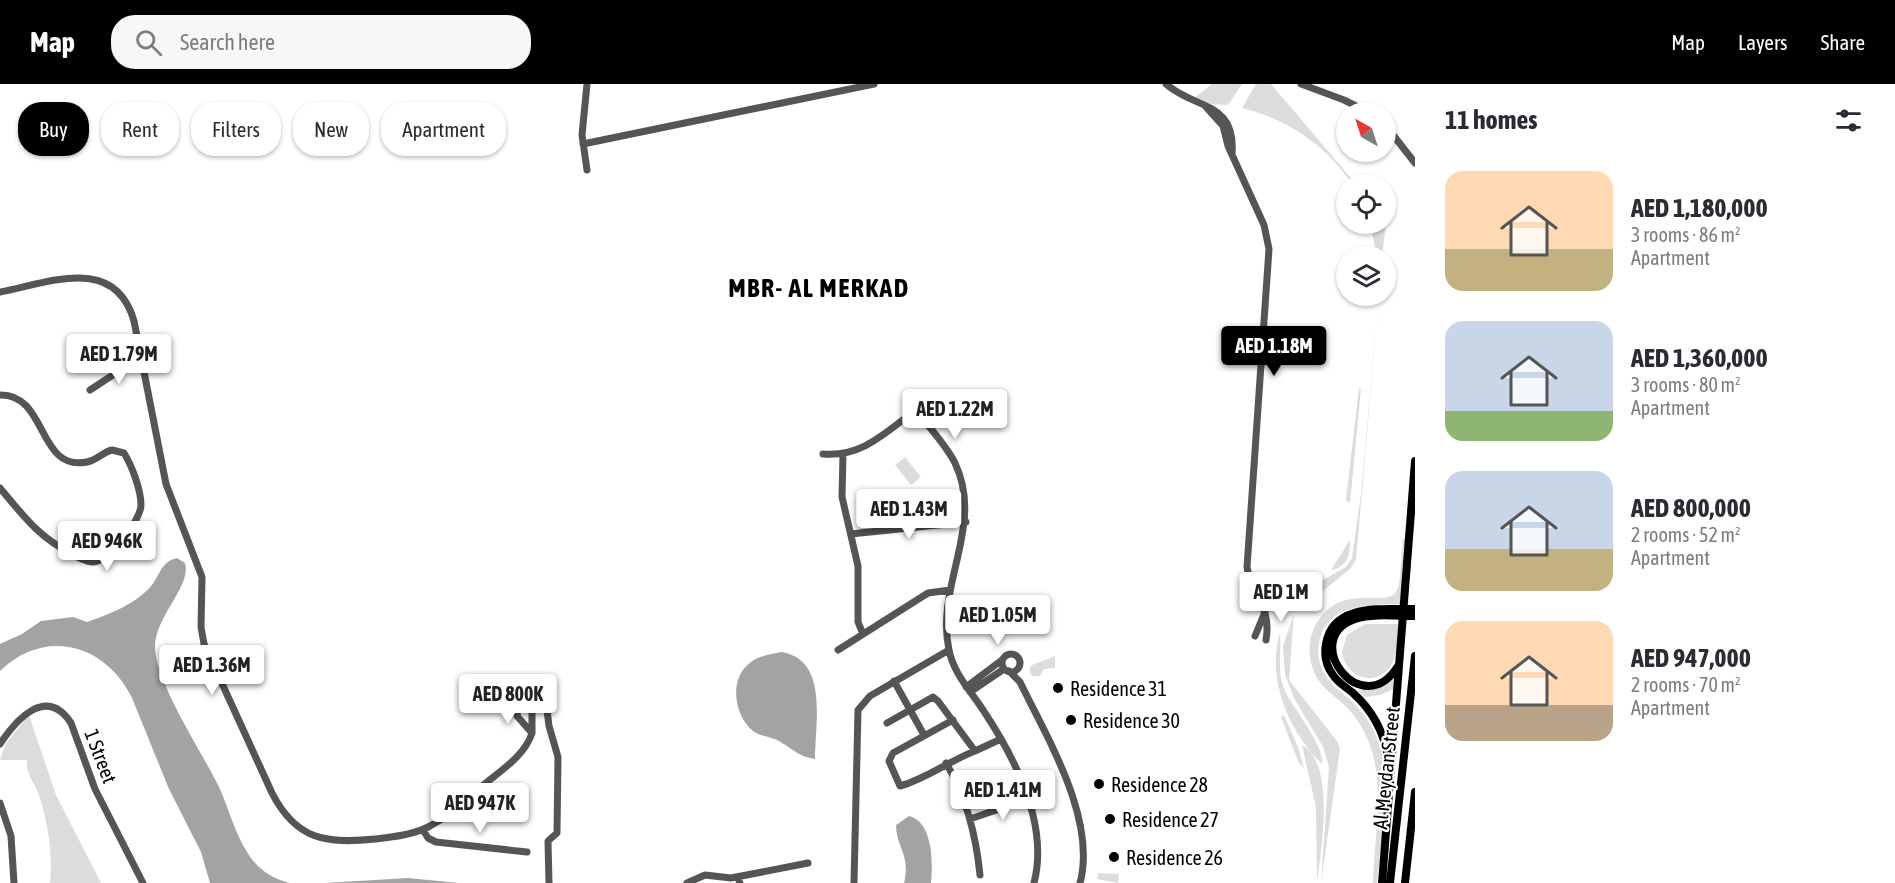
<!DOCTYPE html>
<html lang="en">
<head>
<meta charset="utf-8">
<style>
  body { margin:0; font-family:"Asap Condensed",sans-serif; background:#f7f7f7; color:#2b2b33; height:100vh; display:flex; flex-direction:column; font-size:22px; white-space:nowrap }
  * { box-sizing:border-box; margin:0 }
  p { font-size:20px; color:#7c7c81 }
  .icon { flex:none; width:33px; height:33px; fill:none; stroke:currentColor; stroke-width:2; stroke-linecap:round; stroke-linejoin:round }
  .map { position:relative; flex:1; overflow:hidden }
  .sheet { display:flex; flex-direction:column; background:#fff; width:480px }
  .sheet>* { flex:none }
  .top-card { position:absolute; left:18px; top:18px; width:570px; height:54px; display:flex; gap:12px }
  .needle { width:39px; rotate:321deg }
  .fabs { position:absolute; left:1336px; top:18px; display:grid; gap:12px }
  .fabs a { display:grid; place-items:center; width:60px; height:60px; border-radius:50%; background:#fff; box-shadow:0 2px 4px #0004; font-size:30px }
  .price { position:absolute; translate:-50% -51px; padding:0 14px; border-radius:6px; background:#fff; color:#222; font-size:20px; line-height:39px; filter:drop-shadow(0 2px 3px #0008) }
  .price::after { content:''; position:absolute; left:50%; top:36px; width:18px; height:14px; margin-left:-9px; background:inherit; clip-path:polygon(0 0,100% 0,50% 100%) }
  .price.current { background:#000; color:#fff }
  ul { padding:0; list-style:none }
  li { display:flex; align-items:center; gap:18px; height:150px; padding:0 30px }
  li span { display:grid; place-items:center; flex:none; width:168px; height:120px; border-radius:18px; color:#555 }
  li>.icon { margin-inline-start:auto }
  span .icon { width:72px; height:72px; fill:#fffc; stroke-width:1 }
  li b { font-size:26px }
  h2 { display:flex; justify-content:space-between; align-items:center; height:72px; padding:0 30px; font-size:26px }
  .chip { padding:0 21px; border-radius:24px; background:#fff; box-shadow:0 2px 4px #0004; font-size:21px; line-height:54px }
  .chip.current { background:#000; color:#fff }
  header { display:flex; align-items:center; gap:36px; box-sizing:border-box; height:84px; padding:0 30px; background:#000; color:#fff }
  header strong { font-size:28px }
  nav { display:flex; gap:33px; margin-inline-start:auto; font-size:21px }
  .search { width:420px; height:54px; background:#f7f7f7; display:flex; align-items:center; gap:15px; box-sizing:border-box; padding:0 21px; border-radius:24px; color:#7c7c81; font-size:22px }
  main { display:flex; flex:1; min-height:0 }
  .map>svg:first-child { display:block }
  .green { fill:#dcdcdc }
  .water { fill:#a3a3a3 }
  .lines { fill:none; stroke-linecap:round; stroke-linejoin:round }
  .minor { stroke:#555; stroke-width:7 }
  .major { stroke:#000; stroke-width:8 }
  .poi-dot { fill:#000; stroke:#fff; stroke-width:2 }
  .labels { text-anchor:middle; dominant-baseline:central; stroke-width:4.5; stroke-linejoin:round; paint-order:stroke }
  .poi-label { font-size:20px; fill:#000; stroke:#fff; text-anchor:start }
  .street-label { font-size:20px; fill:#000; stroke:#fff }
  .district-label { font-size:26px; font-weight:bold; letter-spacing:1.5px; fill:#000; stroke:#fff }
</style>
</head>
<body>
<header>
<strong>Map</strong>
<div class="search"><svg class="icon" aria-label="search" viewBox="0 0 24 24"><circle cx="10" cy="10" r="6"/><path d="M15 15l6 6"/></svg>Search here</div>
<nav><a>Map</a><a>Layers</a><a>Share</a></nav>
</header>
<main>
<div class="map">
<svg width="1415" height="799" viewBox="0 0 1415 799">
  <rect width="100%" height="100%" fill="#fff"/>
  <!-- green -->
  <path class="green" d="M 1212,0 L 1242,0 L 1228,21 L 1210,20 L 1194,14 Z
    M 1256,0 L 1271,0 L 1356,100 L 1352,100 C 1326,61 1287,35 1242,24 Z
    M 1370,140 L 1386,140 L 1382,172 L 1377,172 Z
    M 1379,212 L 1356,476 L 1350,485 L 1313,515 L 1320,498 L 1346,483 L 1352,474 L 1361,410 Z
    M 1359,304 L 1361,305 L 1350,419 L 1346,416 Z
    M 905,373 L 921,393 L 911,401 L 895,381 Z
    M 1403,455 L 1406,455 L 1401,520 C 1369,521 1326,519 1319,559 C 1317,570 1319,581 1325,590 C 1330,600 1339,606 1347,613 C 1362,626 1374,643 1380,662 C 1390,696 1381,763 1377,799 L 1373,799 C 1374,760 1383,708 1373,671 C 1369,655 1361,639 1350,627 C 1342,617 1331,611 1323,602 C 1304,580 1305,547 1326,527 C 1352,504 1379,521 1395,510 L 1399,501 Z
    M 1350,456 C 1350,472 1348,482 1331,486 Z
    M 1294,530 L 1289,596 L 1337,657 L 1340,665 L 1321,799 L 1329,683 L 1323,663 L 1294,614 L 1285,591 L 1283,562 Z
    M 1365,540 L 1398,540 C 1397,553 1398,571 1390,583 C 1374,605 1344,592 1342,567 L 1347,551 Z
    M 1280,549 C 1282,567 1276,587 1285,607 C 1294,626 1325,662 1322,680 C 1289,648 1266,595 1280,549 Z
    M 1055,572 L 1055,584 L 1044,585 L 1040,592 L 1032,592 L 1029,585 L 1032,581 Z
    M 1394,596 L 1393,605 L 1380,611 L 1365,613 L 1358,606 L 1377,605 Z
    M 29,631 L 56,711 L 101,799 L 50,799 C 53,770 48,739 39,711 C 34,698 26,691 27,676 L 0,676 L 6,659 Z
    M 1284,631 L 1298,663 L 1304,685 L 1298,677 L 1281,633 Z
    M 1302,661 C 1336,680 1321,765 1317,799 L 1316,723 Z
    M 1098,789 L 1119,790 L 1118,799 L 1097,795 Z"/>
  <!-- water -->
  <path class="water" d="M 177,474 L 185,479 C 192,502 154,533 155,564 C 157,601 202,668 220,705 C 229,726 235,749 247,768 C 257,785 272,795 290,799 L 210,799 L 201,768 L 169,705 L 132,614 C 106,560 45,543 0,587 L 0,560 L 22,550 L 41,537 L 73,533 L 87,538 C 110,530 136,520 152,501 C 160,490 162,477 177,474 Z
    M 781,568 C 829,575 815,639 815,675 C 800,673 794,666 782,659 C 774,653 761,653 753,647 C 734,632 728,594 751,578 C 759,572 771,570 781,568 Z
    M 909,732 C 933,738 933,778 931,799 L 904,799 C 911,771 896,763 896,741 Z
    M 408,794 L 459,799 L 325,799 Z"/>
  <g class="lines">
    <!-- minor -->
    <path class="minor" d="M 587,0 L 582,51 L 587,86
      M 1166,0 C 1196,26 1236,17 1232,70
      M 1301,0 L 1344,16 L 1368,28
      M 1206,23 L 1223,42 L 1228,62 L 1264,141 L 1269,165 L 1247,483 C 1251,514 1272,521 1266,556
      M 1386,42 L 1415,79
      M 583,60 L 874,0
      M 0,208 C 48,199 115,170 134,237 L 166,400 L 202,493 L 201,543 L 204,560 L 272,709 C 296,756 326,760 375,755 C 392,753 412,751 428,743 C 450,732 468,714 486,699 C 503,685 525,671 532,649
      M 90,306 L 119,287 L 142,278
      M 0,311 C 48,310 37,388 87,378 C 97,376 103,368 112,366 L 124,369 C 132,382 141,406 141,421 C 141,436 108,479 92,478 C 85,477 77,473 71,469 C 39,454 22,430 0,404
      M 823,370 C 859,373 882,352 908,332 L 915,330 L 923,335 C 934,349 947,363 955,379 C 985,442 935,501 949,566 C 954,591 972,608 985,629 C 1016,676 1049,741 1034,799
      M 843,370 L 842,413 L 858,482 L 858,538 L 863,550
      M 851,450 L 966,438
      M 1255,552 L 1265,528
      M 838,566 L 928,509 L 950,506
      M1002 579a9 9 0 1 1 18 0a9 9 0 1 1-18 0Z
      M 1009,587 L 1020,598 C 1047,654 1097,735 1080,799
      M 894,597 L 924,651
      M 966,603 L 1002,576
      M 970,608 L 1004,585
      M 525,621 L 532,627 L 532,649 L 517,632 L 518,624 Z
      M 531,623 L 537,616 L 546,618 L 549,642 L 558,673 L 557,749 L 548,757 L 549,799
      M 887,639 L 933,613 L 938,617 L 975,667 C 949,677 926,695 900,702 L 889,677 L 893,669 L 953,636
      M 0,660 C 16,636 46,601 71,639 L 95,705 L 143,799
      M 975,667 L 1001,655
      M 946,679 C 967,714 976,751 980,791
      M 0,719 L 11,752 L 14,799
      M 970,735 L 1028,715
      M 423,746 L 428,754 L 436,758 L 527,768
      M 687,799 L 705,791 L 731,794 L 808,779
      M 739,799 L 740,799
      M 854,799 L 858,626 L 870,612 L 949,566"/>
    <!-- major -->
    <path class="major" d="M 1398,582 C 1362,640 1298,555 1355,535 C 1373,529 1397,532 1415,532
      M 1388,673 C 1384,649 1372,626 1353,609 C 1346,603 1338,599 1333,591 C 1326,582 1324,571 1326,560 C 1333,518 1384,526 1415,525
      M 1382,799 L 1415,377
      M 1390,799 L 1415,572
      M 1405,799 L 1415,708"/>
  </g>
  <!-- markers -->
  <g class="poi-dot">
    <circle cx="1058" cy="604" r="6"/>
    <circle cx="1071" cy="636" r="6"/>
    <circle cx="1099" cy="700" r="6"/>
    <circle cx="1110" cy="735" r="6"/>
    <circle cx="1114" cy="773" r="6"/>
  </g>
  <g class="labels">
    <!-- poi labels -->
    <g class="poi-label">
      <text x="1070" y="604">Residence 31</text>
      <text x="1083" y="636">Residence 30</text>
      <text x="1111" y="700">Residence 28</text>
      <text x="1122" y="735">Residence 27</text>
      <text x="1126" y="773">Residence 26</text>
    </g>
    <!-- street labels -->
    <g class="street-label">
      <text transform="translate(101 672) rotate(69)">1 Street</text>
      <text transform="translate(1386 684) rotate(-84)">Al Meydan Street</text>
    </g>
    <!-- district labels -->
    <g class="district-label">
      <text x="819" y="204">MBR- AL MERKAD</text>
    </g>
  </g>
</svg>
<div class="fabs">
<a><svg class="needle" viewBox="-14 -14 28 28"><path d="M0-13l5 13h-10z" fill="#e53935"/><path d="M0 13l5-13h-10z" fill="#7c7c81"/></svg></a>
<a><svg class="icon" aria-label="locate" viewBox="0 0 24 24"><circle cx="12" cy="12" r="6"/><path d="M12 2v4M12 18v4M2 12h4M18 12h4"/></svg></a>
<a><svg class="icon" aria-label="layers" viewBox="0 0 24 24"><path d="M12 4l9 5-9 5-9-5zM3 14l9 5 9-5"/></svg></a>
</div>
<b class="price current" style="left:1274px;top:293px">AED 1.18M</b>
<b class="price" style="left:119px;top:301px">AED 1.79M</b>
<b class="price" style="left:955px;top:356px">AED 1.22M</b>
<b class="price" style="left:909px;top:456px">AED 1.43M</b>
<b class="price" style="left:107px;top:488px">AED 946K</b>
<b class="price" style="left:1281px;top:539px">AED 1M</b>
<b class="price" style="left:998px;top:562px">AED 1.05M</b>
<b class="price" style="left:212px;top:612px">AED 1.36M</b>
<b class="price" style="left:508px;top:641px">AED 800K</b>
<b class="price" style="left:1003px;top:737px">AED 1.41M</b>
<b class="price" style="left:480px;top:750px">AED 947K</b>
<div class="top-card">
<a class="chip current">Buy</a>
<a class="chip">Rent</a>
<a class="chip">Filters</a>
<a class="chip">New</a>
<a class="chip">Apartment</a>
</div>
</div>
<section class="sheet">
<h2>11 homes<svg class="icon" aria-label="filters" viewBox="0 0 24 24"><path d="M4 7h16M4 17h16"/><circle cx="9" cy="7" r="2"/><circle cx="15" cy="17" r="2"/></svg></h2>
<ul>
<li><span style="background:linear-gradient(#ffd9b3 65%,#c2b280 0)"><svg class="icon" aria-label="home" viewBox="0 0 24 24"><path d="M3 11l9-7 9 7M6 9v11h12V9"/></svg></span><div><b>AED 1,180,000</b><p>3 rooms · 86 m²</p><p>Apartment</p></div></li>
<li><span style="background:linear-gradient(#c9d6e8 75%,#8fb573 0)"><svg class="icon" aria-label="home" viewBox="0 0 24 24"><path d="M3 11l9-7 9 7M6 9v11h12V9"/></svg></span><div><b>AED 1,360,000</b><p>3 rooms · 80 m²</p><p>Apartment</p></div></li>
<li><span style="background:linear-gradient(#c9d6e8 65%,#c2b280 0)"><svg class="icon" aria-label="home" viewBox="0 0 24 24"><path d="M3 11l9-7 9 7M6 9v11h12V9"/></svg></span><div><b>AED 800,000</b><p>2 rooms · 52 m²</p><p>Apartment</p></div></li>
<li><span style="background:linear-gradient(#ffd9b3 70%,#b9a48a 0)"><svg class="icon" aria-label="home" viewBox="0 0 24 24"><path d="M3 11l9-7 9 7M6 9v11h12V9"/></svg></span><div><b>AED 947,000</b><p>2 rooms · 70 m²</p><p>Apartment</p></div></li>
</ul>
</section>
</main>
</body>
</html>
